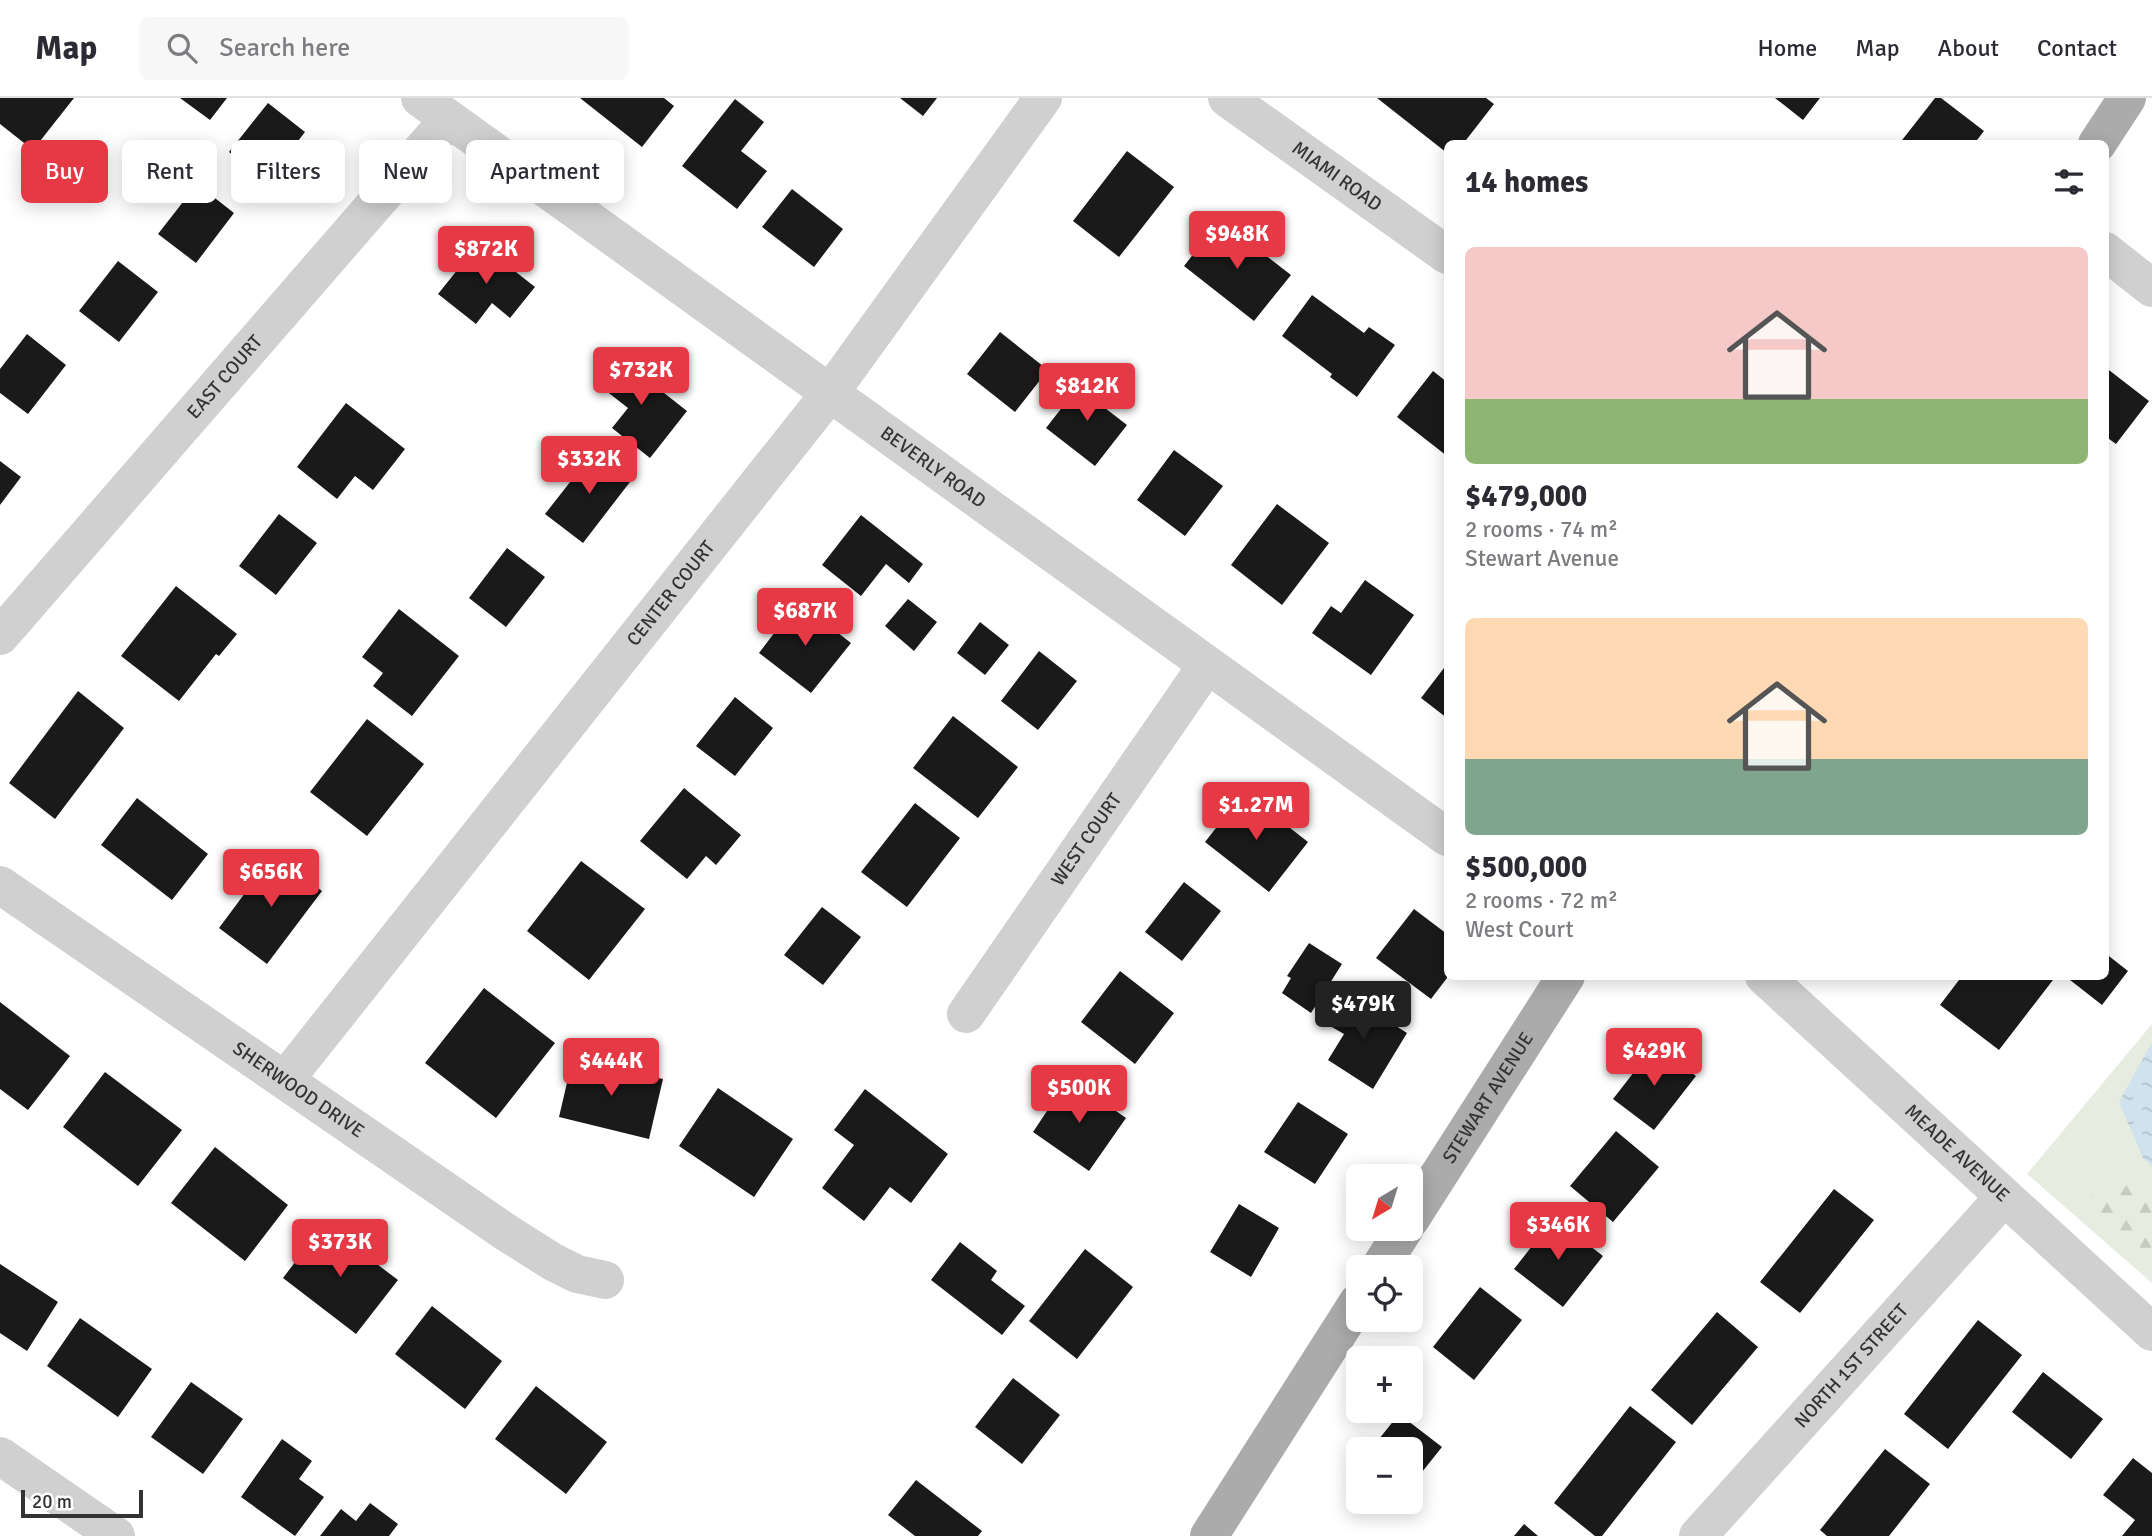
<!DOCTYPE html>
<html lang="en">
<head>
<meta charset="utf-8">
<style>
  body { margin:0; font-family:Signika,sans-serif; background:#f7f7f7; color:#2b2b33; height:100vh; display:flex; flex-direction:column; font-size:26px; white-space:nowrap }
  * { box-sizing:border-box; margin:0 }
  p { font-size:23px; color:#7c7c81 }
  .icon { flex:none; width:38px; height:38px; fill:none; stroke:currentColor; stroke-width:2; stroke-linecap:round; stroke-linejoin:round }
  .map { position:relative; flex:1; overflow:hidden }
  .side { position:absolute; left:1444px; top:42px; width:665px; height:840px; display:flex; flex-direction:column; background:#fff; border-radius:10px; box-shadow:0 4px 18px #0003 }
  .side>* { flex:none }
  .hud { position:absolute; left:21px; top:42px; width:665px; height:63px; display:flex; gap:14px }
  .needle { width:46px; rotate:218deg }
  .fabs { position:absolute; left:1346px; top:1066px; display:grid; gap:14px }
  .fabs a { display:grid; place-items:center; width:77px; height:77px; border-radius:10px; background:#fff; box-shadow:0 4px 18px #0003; font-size:35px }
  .scale { position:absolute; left:21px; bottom:18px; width:122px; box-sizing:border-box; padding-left:7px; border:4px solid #333; border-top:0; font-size:19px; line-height:24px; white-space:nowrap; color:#333; -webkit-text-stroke:5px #fff; paint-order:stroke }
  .price { position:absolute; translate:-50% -60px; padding:0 16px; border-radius:7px; background:#e63946; color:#fff; font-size:23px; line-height:46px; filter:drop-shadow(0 2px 4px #0008) }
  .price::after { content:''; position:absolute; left:50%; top:42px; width:21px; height:16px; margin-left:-10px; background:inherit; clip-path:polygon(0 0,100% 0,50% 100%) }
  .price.selected { background:#222; color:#fff }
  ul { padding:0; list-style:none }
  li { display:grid; align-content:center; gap:14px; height:371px; padding:0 21px }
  li span { display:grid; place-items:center; height:217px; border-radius:10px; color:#555 }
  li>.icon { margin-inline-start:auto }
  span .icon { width:126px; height:126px; fill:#fffc; stroke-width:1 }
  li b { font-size:30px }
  h2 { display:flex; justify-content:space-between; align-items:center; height:84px; padding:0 21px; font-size:30px }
  .chip { padding:0 24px; border-radius:10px; background:#fff; box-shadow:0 4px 18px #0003; font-size:24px; line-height:63px }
  .chip.selected { background:#e63946; color:#fff }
  header { display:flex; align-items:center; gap:42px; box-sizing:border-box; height:98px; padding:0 35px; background:#fff; border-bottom:2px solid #e1e1e2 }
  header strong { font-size:33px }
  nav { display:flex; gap:38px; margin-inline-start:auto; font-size:24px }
  .search { width:490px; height:63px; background:#f7f7f7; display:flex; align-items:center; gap:18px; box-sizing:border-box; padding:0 24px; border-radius:10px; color:#7c7c81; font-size:26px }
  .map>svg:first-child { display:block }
  .grass { fill:#e6ecdf }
  .forest { fill:url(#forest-firs) }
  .water { fill:url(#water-ripples) }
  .building { fill:#1a1a1a }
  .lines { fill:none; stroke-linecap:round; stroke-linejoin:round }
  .minor { stroke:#d0d0d0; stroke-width:38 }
  .major { stroke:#ababab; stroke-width:38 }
  .labels { text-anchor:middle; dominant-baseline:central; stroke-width:7; stroke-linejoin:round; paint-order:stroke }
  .street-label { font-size:19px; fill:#333; stroke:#fff }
</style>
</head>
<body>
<header>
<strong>Map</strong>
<div class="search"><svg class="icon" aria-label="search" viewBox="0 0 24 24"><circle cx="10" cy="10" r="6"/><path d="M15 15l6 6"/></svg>Search here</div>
<nav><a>Home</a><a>Map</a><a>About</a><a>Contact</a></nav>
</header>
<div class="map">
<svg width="2152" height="1438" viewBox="0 0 2152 1438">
  <defs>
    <pattern id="forest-firs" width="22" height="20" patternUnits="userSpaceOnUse" patternTransform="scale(1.75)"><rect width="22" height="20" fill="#e6ecdf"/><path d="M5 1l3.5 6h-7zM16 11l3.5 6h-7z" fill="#c6cbc0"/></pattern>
    <pattern id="water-ripples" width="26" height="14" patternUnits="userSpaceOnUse" patternTransform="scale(1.75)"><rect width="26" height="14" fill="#cfe2ee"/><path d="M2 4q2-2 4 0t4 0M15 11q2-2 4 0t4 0" fill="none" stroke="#b2c2cd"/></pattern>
  </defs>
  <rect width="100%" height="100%" fill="#fff"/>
  <!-- grass -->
  <path class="grass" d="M 2152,926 L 2152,1185 L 2027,1076 Z"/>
  <!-- forest -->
  <path class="forest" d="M 2122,1087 L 2145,1090 L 2152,1096 L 2152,1161 L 2083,1100 Z"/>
  <!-- water -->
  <path class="water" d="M 2152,944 L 2152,1069 L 2143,1060 L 2119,1004 Z"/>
  <!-- building -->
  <path class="building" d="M 0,0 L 74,0 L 33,52 L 0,26 Z
    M 180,0 L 227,0 L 210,22 Z
    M 580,0 L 664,0 L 674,8 L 642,49 Z
    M 900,0 L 937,0 L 923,18 Z
    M 1377,0 L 1486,0 L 1494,6 L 1463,46 L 1447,46 L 1447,55 Z
    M 1775,0 L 1820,0 L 1803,22 Z
    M 1935,0 L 1941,0 L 1984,33 L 1974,46 L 1899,46 Z
    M 735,1 L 764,24 L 741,53 L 767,73 L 737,111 L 682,68 Z
    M 268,5 L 305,34 L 267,83 L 229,54 Z
    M 1127,53 L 1174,89 L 1119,159 L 1073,123 Z
    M 197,86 L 234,115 L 196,165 L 158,136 Z
    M 792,91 L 843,131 L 814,169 L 762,129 Z
    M 1220,122 L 1291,177 L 1254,223 L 1184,168 Z
    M 479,145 L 535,189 L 510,220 L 492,205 L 476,226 L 438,196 Z
    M 118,163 L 158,194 L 119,244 L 79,213 Z
    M 1312,197 L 1364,235 L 1369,229 L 1395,247 L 1357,299 L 1330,279 L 1332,276 L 1282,238 Z
    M 1000,234 L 1048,272 L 1015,314 L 967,276 Z
    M 27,236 L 66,267 L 28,316 L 0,295 L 0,271 Z
    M 617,258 L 687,313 L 650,360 L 612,330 L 628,310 L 596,285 Z
    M 2105,269 L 2149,303 L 2116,346 L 2105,338 Z
    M 1433,273 L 1447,284 L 1447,358 L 1397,319 Z
    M 1085,280 L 1112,301 L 1105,310 L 1127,327 L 1095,368 L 1046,330 Z
    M 346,305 L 405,351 L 373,392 L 355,378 L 337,401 L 297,369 Z
    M 596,351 L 633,380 L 583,445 L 545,416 Z
    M 1174,352 L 1223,388 L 1185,438 L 1137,402 Z
    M 0,363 L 21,379 L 0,407 Z
    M 1277,406 L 1329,445 L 1282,507 L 1231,467 Z
    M 279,416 L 317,445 L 276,497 L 239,468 Z
    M 861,417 L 923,466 L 909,485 L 886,466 L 861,498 L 822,467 Z
    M 507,450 L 545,479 L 506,529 L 469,500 Z
    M 1365,482 L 1414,517 L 1371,577 L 1312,535 L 1331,508 L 1341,515 Z
    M 176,488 L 237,536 L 219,558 L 216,556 L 179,603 L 121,558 Z
    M 908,501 L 937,524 L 914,553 L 885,528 Z
    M 798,504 L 851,545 L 811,595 L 759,555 Z
    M 399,511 L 459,558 L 412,618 L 373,588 L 383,575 L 362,559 Z
    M 980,524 L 1009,547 L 985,577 L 957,555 Z
    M 1039,553 L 1077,583 L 1038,632 L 1001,603 Z
    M 1447,566 L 1447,620 L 1421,600 Z
    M 78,593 L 124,630 L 55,721 L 9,685 Z
    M 735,599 L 773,630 L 735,678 L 696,648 Z
    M 953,618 L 1018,669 L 978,720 L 913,670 Z
    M 367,621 L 424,666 L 367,738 L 310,694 Z
    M 684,690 L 741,737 L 716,767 L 706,758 L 687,781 L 640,743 Z
    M 1244,694 L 1308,744 L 1269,794 L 1205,744 Z
    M 137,700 L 208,756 L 172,802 L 101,747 Z
    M 915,705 L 960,740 L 907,809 L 861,774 Z
    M 274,756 L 322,793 L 267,866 L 219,830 Z
    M 581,763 L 645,811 L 589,882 L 527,833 Z
    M 1184,784 L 1221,813 L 1182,863 L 1145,834 Z
    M 822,809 L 861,839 L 823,887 L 784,857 Z
    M 1414,811 L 1447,836 L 1447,880 L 1431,901 L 1376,860 Z
    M 1309,845 L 1342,866 L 1311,915 L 1282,895 L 1291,880 L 1287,878 Z
    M 2105,855 L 2128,873 L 2102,907 L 2065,878 L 2105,878 Z
    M 1120,873 L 1174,915 L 1135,966 L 1081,924 Z
    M 1962,878 L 2056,878 L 1999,952 L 1940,907 Z
    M 484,890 L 555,945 L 496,1020 L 425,965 Z
    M 1344,895 L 1407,935 L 1373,991 L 1328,962 L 1344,936 L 1325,925 Z
    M 0,904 L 70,958 L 28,1012 L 0,991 Z
    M 1655,947 L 1696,978 L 1654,1032 L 1613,1001 Z
    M 573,959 L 663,981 L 649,1041 L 559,1019 Z
    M 105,974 L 182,1032 L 138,1088 L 63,1029 Z
    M 1069,980 L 1126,1020 L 1089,1073 L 1033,1034 Z
    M 718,990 L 793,1041 L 754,1099 L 679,1048 Z
    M 865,991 L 948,1056 L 911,1105 L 890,1089 L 864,1123 L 822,1090 L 854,1047 L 834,1032 Z
    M 1298,1004 L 1348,1036 L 1315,1086 L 1264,1054 Z
    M 1616,1033 L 1659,1069 L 1613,1124 L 1570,1088 Z
    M 215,1049 L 288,1107 L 245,1163 L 171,1105 Z
    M 1834,1091 L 1874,1122 L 1800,1215 L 1760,1184 Z
    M 1239,1106 L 1279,1130 L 1251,1179 L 1210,1154 Z
    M 1554,1120 L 1603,1158 L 1563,1209 L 1514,1171 Z
    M 324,1126 L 398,1182 L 356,1236 L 283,1180 Z
    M 960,1144 L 997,1173 L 991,1182 L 1025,1208 L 1002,1237 L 931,1182 Z
    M 1085,1151 L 1133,1189 L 1077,1261 L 1029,1223 Z
    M 0,1166 L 58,1204 L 27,1253 L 0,1235 Z
    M 1480,1189 L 1522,1222 L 1474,1282 L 1433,1249 Z
    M 432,1208 L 502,1263 L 465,1311 L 395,1256 Z
    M 1717,1214 L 1758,1249 L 1692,1327 L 1651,1292 Z
    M 80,1220 L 152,1271 L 118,1319 L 47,1268 Z
    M 1978,1222 L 2022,1257 L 1948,1351 L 1904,1316 Z
    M 2043,1274 L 2103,1321 L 2071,1361 L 2012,1314 Z
    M 1013,1280 L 1060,1317 L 1022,1366 L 975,1329 Z
    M 191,1284 L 243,1321 L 203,1376 L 151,1339 Z
    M 536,1288 L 607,1344 L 566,1396 L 495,1341 Z
    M 1630,1308 L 1676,1344 L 1602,1438 L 1595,1438 L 1554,1405 Z
    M 1399,1316 L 1442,1349 L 1410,1389 L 1410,1351 L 1371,1351 Z
    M 282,1341 L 312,1363 L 299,1381 L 324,1399 L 295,1438 L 241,1399 Z
    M 1885,1351 L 1930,1386 L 1889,1438 L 1827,1438 L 1820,1432 Z
    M 2133,1360 L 2152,1375 L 2152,1438 L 2122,1438 L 2135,1422 L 2103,1397 Z
    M 916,1382 L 982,1433 L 978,1438 L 915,1438 L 888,1417 Z
    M 370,1405 L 398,1426 L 389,1438 L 320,1438 L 341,1411 L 356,1423 Z
    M 1524,1426 L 1538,1438 L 1514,1438 Z"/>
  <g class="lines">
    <!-- minor -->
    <g class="minor">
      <path id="s1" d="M 420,0 L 1447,739"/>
      <path id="s2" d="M 1227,0 L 1447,157"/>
      <path d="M 2105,153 L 2152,190"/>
      <path id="s3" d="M 0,538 L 449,21"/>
      <path id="s4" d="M 0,787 L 507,1135 L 553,1164 L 577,1176 L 605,1182"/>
      <path id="s5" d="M 1764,878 L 2152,1234"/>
      <path id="s6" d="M 966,916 L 1207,567"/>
      <path id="s7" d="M 285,982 L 830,295 L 1043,0"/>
      <path d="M 0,1358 L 116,1438"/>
      <path id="s8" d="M 1698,1438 L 2004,1099"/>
    </g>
    <!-- major -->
    <g class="major">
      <path d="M 2097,46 L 2127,0"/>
      <path id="s9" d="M 1410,1122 L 1566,878"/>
      <path d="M 1380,1169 L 1405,1130"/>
      <path d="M 1209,1438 L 1358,1204"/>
    </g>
  </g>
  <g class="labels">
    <!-- street labels -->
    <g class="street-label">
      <text stroke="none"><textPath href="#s2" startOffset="135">MIAMI ROAD</textPath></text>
      <text stroke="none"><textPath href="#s3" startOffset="343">EAST COURT</textPath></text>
      <text stroke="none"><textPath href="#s1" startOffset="632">BEVERLY ROAD</textPath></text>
      <text stroke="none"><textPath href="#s7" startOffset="621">CENTER COURT</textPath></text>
      <text stroke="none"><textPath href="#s6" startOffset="212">WEST COURT</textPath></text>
      <text stroke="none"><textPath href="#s4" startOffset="362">SHERWOOD DRIVE</textPath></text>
      <text stroke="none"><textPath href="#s9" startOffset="145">STEWART AVENUE</textPath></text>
      <text stroke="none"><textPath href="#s5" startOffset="262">MEADE AVENUE</textPath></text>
      <text stroke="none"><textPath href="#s8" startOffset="229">NORTH 1ST STREET</textPath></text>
    </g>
  </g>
</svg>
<div class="fabs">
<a><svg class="needle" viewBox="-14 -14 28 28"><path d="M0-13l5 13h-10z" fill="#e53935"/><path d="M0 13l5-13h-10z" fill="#7c7c81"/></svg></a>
<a><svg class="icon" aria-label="locate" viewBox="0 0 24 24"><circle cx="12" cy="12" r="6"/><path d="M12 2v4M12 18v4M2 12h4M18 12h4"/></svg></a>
<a>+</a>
<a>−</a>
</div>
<div class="scale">20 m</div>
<b class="price" style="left:1237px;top:173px">$948K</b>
<b class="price" style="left:486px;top:188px">$872K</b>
<b class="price" style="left:641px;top:309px">$732K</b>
<b class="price" style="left:1087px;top:325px">$812K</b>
<b class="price" style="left:589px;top:398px">$332K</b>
<b class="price" style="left:805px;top:550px">$687K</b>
<b class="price" style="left:1256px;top:744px">$1.27M</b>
<b class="price" style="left:271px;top:811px">$656K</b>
<b class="price selected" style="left:1363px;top:943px">$479K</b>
<b class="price" style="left:1654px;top:990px">$429K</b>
<b class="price" style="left:611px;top:1000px">$444K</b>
<b class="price" style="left:1079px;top:1027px">$500K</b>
<b class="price" style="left:1558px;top:1164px">$346K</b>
<b class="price" style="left:340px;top:1181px">$373K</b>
<div class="hud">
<a class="chip selected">Buy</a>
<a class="chip">Rent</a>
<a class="chip">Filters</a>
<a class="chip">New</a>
<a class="chip">Apartment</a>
</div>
<section class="side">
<h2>14 homes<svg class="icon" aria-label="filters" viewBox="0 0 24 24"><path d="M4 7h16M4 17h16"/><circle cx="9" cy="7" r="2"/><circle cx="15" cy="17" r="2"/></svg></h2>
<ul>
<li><span style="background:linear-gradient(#f6c9c9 70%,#8fb573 0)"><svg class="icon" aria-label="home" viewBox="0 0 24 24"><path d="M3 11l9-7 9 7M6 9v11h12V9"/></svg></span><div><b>$479,000</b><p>2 rooms · 74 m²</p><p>Stewart Avenue</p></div></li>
<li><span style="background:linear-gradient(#ffd9b3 65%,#7fa58c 0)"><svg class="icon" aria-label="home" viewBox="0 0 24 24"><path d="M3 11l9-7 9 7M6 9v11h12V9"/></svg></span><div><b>$500,000</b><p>2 rooms · 72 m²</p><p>West Court</p></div></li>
</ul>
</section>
</div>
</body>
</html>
